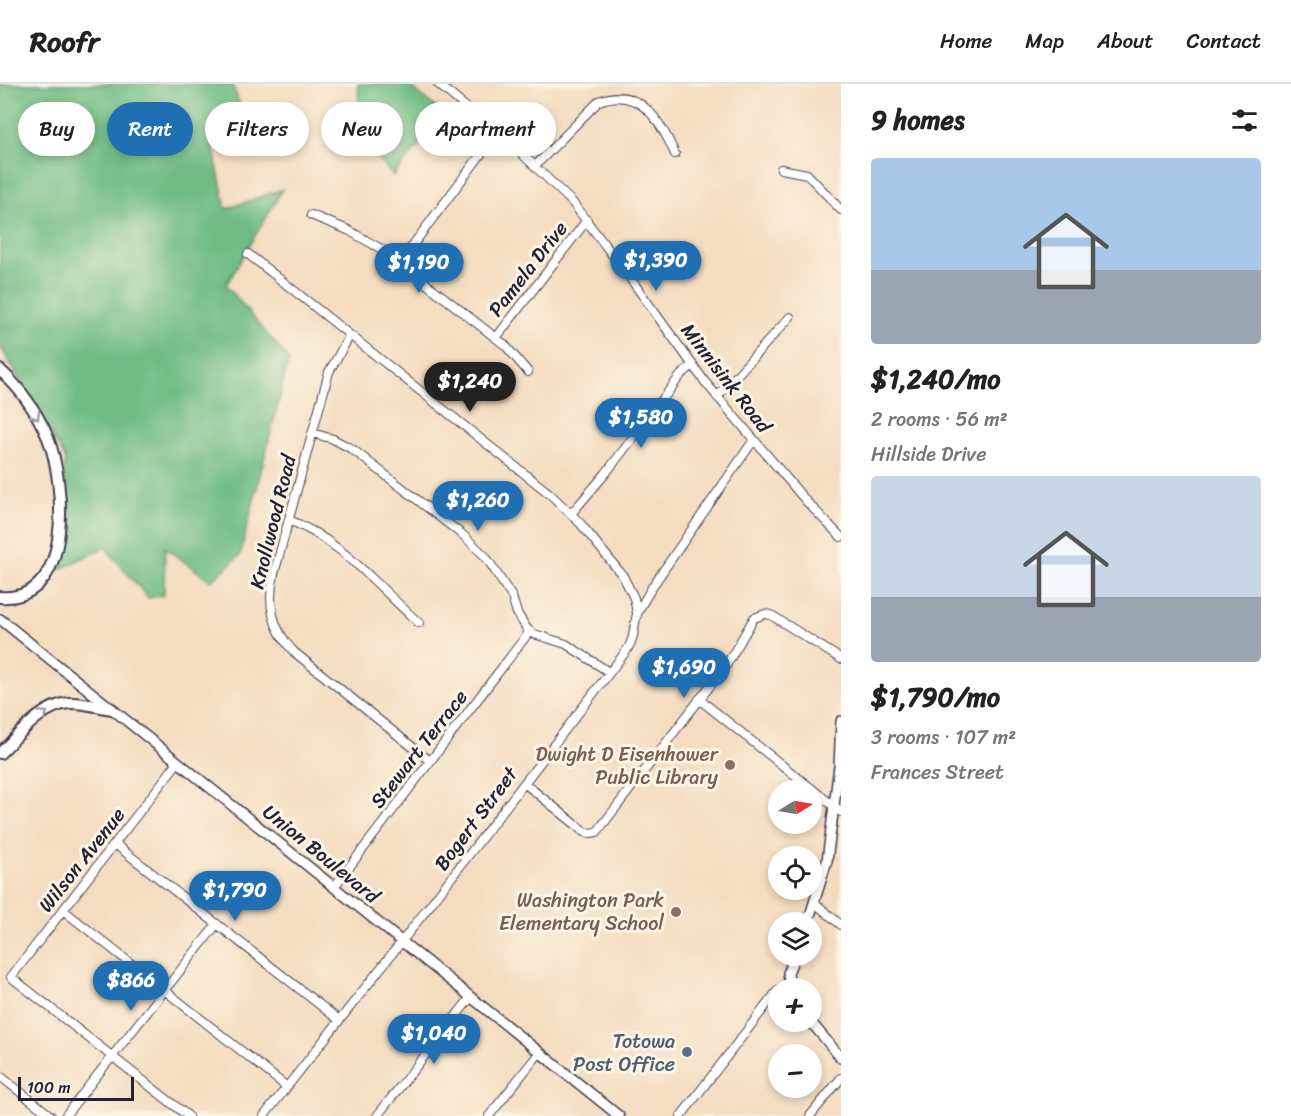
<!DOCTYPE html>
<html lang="en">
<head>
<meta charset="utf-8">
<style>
  body { margin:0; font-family:Sriracha,sans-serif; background:#f6f6f6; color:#222; height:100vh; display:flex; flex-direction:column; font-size:22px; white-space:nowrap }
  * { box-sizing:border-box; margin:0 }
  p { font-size:20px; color:#767676 }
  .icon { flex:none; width:33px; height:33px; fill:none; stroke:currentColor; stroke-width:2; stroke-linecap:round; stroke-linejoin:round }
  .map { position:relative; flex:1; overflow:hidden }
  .panel { display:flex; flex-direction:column; background:#fff; width:450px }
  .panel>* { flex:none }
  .banner { position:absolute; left:18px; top:18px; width:570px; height:54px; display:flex; gap:12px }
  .needle { width:39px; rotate:79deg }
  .tools { position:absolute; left:768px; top:696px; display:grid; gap:12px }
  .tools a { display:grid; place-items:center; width:54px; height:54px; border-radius:50%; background:#fff; box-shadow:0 3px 9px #0003; font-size:30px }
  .scale { position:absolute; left:18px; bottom:15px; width:116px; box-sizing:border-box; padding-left:6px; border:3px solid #22223b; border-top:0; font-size:16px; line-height:21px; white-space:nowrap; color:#22223b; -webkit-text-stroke:4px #fcf5e5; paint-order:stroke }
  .price { position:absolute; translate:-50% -51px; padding:0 14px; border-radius:21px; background:#1f6fb2; color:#fff; font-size:20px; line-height:39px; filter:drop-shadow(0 2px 3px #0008) }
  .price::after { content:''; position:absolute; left:50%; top:36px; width:18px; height:14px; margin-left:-9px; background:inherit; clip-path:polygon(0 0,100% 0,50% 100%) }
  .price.current { background:#222; color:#fff }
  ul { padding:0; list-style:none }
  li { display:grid; align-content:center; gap:12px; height:318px; padding:0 30px }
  li span { display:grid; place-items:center; height:186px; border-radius:6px; color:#555 }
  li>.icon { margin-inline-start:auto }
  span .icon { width:108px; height:108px; fill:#fffc; stroke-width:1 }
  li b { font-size:26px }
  h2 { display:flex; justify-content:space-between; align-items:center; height:72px; padding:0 30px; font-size:26px }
  .pill { padding:0 21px; border-radius:27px; background:#fff; box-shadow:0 3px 9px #0003; font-size:21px; line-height:54px }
  .pill.current { background:#1f6fb2; color:#fff }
  header { display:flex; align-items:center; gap:36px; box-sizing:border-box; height:84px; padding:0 30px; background:#fff; border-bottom:2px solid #e0e0e0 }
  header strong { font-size:28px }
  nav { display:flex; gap:33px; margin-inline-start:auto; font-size:21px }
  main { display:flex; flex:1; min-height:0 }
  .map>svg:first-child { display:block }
  .forest { fill:#6fbc84; stroke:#486f60; stroke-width:1.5 }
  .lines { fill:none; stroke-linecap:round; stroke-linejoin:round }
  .minor-casing { stroke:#423e4f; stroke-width:10 }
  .major-casing { stroke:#423e4f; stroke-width:12 }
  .highway-casing { stroke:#423e4f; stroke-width:14 }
  .minor { stroke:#fff; stroke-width:8 }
  .major { stroke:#fff; stroke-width:9 }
  .highway { stroke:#fff; stroke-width:10 }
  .oneway { stroke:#9c9ca7 }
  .education-dot { fill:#8d6e63; stroke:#fcf5e5; stroke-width:2 }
  .service-dot { fill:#5c6f8a; stroke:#fcf5e5; stroke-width:2 }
  .labels { text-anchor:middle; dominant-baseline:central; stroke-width:6; stroke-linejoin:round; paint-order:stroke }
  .street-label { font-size:20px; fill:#22223b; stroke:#fcf5e5 }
  .education-label { font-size:20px; fill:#785e54; stroke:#fcf5e5; text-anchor:end }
  .service-label { font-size:20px; fill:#4e5e75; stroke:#fcf5e5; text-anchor:end }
</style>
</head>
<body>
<header>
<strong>Roofr</strong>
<nav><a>Home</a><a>Map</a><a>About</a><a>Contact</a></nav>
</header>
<main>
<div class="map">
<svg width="841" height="1032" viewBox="0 0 841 1032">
  <rect width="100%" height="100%" fill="#fcf5e5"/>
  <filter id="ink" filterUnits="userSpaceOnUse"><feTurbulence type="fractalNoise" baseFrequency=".0167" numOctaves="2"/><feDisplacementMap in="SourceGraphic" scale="12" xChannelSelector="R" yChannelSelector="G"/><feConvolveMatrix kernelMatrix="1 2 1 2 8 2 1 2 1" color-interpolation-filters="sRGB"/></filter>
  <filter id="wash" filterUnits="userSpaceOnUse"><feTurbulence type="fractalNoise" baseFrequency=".008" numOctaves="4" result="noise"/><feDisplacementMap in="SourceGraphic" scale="24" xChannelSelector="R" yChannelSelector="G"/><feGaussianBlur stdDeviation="1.35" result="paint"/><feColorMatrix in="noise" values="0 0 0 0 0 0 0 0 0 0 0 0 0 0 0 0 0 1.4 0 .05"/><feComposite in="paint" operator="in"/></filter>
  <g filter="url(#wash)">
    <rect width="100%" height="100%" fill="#f4dcc0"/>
    <!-- forest -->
    <path class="forest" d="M 0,0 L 232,0 L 248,41 L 213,62 L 226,125 L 283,105 L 226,201 L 289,276 L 240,471 L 211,497 L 165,464 L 164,511 L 148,514 L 105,463 L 59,486 L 65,374 L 0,262 Z
      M 358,0 L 408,0 L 445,31 L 393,92 L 360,53 Z"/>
  </g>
  <g filter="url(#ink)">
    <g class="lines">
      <defs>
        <path id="minor" d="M 438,0 L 521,69 L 572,118 L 627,190 L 705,298 L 806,417 L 841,453
          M 535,82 L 599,17 C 640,1 661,38 675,70
          M 781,85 L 807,90 L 841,126
          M 311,131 L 348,146 L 383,166 L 505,261 L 528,288
          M 248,170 L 550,410 L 580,439 L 623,492 L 634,514 L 637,529
          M 400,178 L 497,49
          M 350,251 L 329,288 L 274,490 C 267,520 272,545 294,568 L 430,677
          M 496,254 L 587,136
          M 717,313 L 790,233
          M 312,349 L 333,355 L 352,365 L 464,452 L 486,473 L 512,513 L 517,529 L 527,545 L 534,550 L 566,560 L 609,588
          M 571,430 L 606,389 L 681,291 L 693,281
          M 289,436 C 342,457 377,502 419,539
          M 699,615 L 841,728
          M 178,678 L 11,893 L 188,1032
          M 524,699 L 585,748 L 590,749 L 597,748 L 727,580 L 754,534 L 765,530 L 771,531 L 841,575
          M 115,760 L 339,936
          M 334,803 L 530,547
          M 815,819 L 841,841
          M 63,826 L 287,1003
          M 0,992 L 51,1032
          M 65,1032 L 217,840
          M 264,1032 L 410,847 L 627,566 C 635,553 633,547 636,534 C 639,523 647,513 652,503 L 753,357
          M 377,1032 L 471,913
          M 489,1032 L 540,968
          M 681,1032 L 778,906
          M 810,1032 L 841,994"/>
        <path id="major" d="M 0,535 L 619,1032
          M 808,838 L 827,777 L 839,682 L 841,637
          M 790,904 L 788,889 L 795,872
          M 811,938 L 841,974"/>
        <path id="highway" d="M 0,286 C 21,305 37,328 48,354 C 65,398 75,519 0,513
          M 0,669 C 20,650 41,622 69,619 C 83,618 98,623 112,625"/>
      </defs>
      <!-- minor casing -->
      <use href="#minor" class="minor-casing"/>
      <!-- major casing -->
      <use href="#major" class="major-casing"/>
      <!-- highway casing -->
      <use href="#highway" class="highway-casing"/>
      <!-- minor -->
      <use href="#minor" class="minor"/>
      <!-- major -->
      <use href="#major" class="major"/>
      <!-- highway -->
      <use href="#highway" class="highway"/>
    </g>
    <!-- one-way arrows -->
    <defs><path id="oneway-chevron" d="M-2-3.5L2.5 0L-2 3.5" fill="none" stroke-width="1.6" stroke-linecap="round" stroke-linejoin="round" transform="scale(1.5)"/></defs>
    <g class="oneway">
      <use href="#oneway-chevron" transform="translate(36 332) rotate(60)"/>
      <use href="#oneway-chevron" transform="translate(44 630) rotate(-35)"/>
    </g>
  </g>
  <!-- markers -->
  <g class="education-dot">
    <circle cx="730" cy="681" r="6"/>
    <circle cx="676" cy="828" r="6"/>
  </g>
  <circle class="service-dot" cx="687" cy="968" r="6"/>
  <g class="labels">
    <!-- street labels -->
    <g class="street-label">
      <text transform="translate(528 185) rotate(-52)">Pamela Drive</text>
      <text transform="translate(726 294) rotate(52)">Minnisink Road</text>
      <text transform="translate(273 438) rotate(-76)">Knollwood Road</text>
      <text transform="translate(419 665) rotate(-52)">Stewart Terrace</text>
      <text transform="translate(476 735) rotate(-53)">Bogert Street</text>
      <text transform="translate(321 770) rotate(39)">Union Boulevard</text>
      <text transform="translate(82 776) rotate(-52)">Wilson Avenue</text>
    </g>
    <!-- education labels -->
    <g class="education-label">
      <text x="718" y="670">Dwight D Eisenhower<tspan x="718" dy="23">Public Library</tspan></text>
      <text x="664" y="816">Washington Park<tspan x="664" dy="23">Elementary School</tspan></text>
    </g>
    <!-- service labels -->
    <g class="service-label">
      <text x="675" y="957">Totowa<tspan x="675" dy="23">Post Office</tspan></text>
    </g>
  </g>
</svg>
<div class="tools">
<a><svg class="needle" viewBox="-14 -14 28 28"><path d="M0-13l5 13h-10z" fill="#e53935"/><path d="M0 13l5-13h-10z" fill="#767676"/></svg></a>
<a><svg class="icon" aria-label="locate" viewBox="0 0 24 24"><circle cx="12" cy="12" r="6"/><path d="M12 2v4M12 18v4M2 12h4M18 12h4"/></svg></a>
<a><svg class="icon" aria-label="layers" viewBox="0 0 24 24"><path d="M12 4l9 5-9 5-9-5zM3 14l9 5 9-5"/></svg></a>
<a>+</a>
<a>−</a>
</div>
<div class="scale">100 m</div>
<b class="price" style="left:656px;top:208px">$1,390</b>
<b class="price" style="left:419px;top:210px">$1,190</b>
<b class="price current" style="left:470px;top:329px">$1,240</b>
<b class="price" style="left:641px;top:365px">$1,580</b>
<b class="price" style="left:478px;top:448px">$1,260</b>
<b class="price" style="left:684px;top:615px">$1,690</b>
<b class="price" style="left:235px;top:838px">$1,790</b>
<b class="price" style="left:131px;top:928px">$866</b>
<b class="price" style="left:434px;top:981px">$1,040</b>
<div class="banner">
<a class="pill">Buy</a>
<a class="pill current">Rent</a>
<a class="pill">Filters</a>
<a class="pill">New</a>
<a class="pill">Apartment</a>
</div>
</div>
<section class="panel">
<h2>9 homes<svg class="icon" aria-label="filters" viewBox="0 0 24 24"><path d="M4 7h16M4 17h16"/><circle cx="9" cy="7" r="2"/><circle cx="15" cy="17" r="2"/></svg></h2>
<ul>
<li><span style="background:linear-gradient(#a9c7e8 60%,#9aa5b1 0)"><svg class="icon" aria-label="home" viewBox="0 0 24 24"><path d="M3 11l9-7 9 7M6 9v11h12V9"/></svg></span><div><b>$1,240/mo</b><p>2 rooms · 56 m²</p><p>Hillside Drive</p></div></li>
<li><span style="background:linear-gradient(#c9d6e8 65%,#9aa5b1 0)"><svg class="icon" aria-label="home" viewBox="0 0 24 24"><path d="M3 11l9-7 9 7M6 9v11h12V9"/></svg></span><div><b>$1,790/mo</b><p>3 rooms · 107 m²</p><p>Frances Street</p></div></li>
</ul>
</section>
</main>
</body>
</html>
